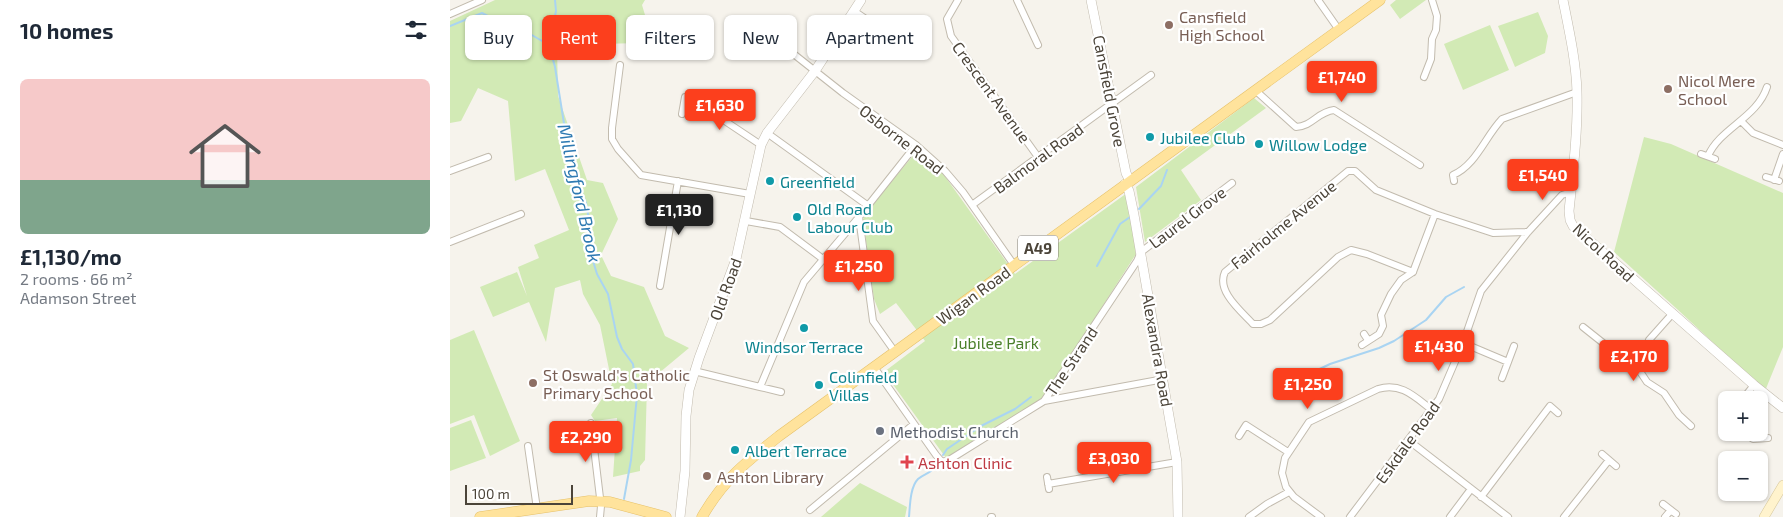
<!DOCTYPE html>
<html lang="en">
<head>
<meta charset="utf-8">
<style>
  body { margin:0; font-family:"Exo 2",sans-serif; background:#f6f6f7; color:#1f2937; height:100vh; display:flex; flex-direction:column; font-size:19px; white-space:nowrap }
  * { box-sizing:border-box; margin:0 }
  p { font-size:16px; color:#747a83 }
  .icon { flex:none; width:28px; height:28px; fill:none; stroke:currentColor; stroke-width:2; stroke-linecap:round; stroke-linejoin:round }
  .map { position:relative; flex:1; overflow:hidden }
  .drawer { display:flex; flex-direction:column; background:#fff; width:450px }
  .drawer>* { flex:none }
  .guide { position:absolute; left:15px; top:15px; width:475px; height:45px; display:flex; gap:10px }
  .buttons { position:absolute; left:1268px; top:391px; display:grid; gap:10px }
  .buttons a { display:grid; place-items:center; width:50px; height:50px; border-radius:8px; background:#fff; box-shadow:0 1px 4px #0004; font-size:25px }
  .scale { position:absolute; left:15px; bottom:12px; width:108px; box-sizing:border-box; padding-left:5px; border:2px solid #4b4439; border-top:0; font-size:14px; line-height:18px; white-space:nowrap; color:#4b4439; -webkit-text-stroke:4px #fff; paint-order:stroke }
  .price { position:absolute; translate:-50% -42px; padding:0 11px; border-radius:5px; background:#fc3f1d; color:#fff; font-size:16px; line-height:32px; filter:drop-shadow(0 1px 2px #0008) }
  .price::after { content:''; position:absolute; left:50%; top:30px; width:15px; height:11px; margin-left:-8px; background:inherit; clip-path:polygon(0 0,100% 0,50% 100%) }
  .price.active { background:#222; color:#fff }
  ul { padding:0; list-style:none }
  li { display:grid; align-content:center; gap:10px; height:265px; padding:0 20px }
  li span { display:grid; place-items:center; height:155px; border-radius:8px; color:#555 }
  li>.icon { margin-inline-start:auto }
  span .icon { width:90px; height:90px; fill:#fffc; stroke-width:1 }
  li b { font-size:21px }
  h2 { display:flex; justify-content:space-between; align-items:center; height:60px; padding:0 20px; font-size:21px }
  .pill { padding:0 18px; border-radius:8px; background:#fff; box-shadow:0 1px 4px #0004; font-size:18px; line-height:45px }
  .pill.active { background:#fc3f1d; color:#fff }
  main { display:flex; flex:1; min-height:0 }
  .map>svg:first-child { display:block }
  .green { fill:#d2eab5 }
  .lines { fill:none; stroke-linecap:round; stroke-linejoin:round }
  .stream { stroke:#a9d4f2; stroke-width:2 }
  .minor-casing { stroke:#c2bbae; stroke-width:8 }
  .tertiary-casing { stroke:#c2bbae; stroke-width:10 }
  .secondary-casing { stroke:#d6c79b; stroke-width:10 }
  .primary-casing { stroke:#e6c16a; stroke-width:11 }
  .minor { stroke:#fff; stroke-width:6 }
  .tertiary { stroke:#fff; stroke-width:9 }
  .secondary { stroke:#fff3cd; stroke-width:9 }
  .primary { stroke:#ffe39c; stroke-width:10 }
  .education-dot { fill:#8d6e63; stroke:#fff; stroke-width:2 }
  .culture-dot { fill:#0f9aa8; stroke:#fff; stroke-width:2 }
  .worship-dot { fill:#6b7280; stroke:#fff; stroke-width:2 }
  .health-dot { fill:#e0444e; stroke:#fff; stroke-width:2 }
  .labels { text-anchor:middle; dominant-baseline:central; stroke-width:4.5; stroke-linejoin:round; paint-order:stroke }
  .shield { fill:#fff; stroke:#817c74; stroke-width:1 }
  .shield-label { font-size:15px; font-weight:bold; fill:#4b4439 }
  .education-label { font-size:16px; fill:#785e54; stroke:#fff; text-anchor:start }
  .street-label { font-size:16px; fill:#4b4439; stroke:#fff }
  .culture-label { font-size:16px; fill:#0d838f; stroke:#fff; text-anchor:start }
  .park-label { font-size:16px; fill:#4a7f2a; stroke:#fff }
  .worship-label { font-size:16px; fill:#5b616d; stroke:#fff; text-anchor:start }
  .health-label { font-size:16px; fill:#be3a42; stroke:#fff; text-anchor:start }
  .water-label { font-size:18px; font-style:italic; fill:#2e7ab2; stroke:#fff }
</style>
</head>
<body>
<main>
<section class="drawer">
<h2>10 homes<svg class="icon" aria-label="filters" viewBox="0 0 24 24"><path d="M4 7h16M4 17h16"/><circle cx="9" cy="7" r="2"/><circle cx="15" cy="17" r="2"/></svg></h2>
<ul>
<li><span style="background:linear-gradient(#f6c9c9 65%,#7fa58c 0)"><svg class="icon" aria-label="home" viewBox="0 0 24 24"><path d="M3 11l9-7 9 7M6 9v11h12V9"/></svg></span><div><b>£1,130/mo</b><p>2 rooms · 66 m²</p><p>Adamson Street</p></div></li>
</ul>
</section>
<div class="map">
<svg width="1333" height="517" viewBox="0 0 1333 517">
  <rect width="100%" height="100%" fill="#f6f3ec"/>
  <!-- green -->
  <path class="green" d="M 45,0 L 195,0 L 192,5 L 204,45 L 191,43 L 107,45 L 108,96 L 137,180 L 153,183 L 168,219 L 151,255 L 161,276 L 194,287 L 215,336 L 239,348 L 197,383 L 195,460 L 190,466 L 190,471 L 163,477 L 167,418 L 145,421 L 141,415 L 162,384 L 150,325 L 133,294 L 130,280 L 105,288 L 96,342 L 79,302 L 43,317 L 30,287 L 67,272 L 77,296 L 68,267 L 89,258 L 84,245 L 119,230 L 95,169 L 65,181 L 58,101 L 28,88 L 11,121 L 0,123 L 0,21 Z
    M 946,0 L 976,0 L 950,19 L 940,5 Z
    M 1088,12 L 1098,36 L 1095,53 L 1065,67 L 1048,26 Z
    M 1040,25 L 1059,70 L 1013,90 L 994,44 Z
    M 804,98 L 816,108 L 731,170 L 751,200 L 695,242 L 686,187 Z
    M 1194,137 L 1221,144 L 1333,193 L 1333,347 L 1315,391 L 1227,309 L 1164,252 Z
    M 467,151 L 494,175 L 565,274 L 677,193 L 686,254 L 591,402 L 496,458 L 434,372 L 475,341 L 446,303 L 430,314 L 424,299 L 413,219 L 420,207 Z
    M 24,330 L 70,441 L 40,456 L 24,415 L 0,424 L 0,340 Z
    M 21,420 L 36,458 L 0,471 L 0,428 Z
    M 410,483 L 457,507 L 455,517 L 371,517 Z"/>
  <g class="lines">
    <!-- stream -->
    <path class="stream" d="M 105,0 L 106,11 L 99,45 L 105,67 L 116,136 L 130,188 L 136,203 L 141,231 L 140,251 L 147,274 L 158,294 L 167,337 L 172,349 L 183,364 L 187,395 L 181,460 L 174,499
      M 0,26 L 32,13 L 53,24 L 68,27 L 99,45
      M 689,209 L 711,186 L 717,170
      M 647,266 L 670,224 L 680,217
      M 827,391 L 835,390 L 857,375 L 880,364 L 929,348 L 944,341 L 976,320 L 996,297 L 1014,287
      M 493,455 L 497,449 L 531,426 L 565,409 L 581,397
      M 459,517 C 460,506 460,487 468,479 C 475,473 482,473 487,465"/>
    <defs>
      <path id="minor" d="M 508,0 L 497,19 L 501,36 L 588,157
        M 567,0 L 588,45
        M 868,0 L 889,30
        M 404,11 L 435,32
        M 0,14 L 32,0
        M 336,48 L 393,93 L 466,145 L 495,171 L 513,192 L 564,265
        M 170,65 L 162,128 L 162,139 L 168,149 L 191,175 L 300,194
        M 974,77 L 981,59 L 982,39 L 986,30 L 987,16 L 982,0
        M 805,90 L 846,127 C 863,126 867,112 884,110 L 970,165
        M 234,107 L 275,121 L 311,145
        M 232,114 L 235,97
        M 1291,121 L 1303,133 L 1333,145
        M 317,133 L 417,205
        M 1251,154 L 1265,159
        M 1258,156 C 1270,128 1307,118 1317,87
        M 0,171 L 38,157
        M 1316,177 L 1329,181
        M 1324,180 L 1333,154
        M 1004,181 L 1003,175 C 1026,165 1035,137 1052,119 L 1127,92
        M 522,205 L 701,75
        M 985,214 L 963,272 L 917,254 L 901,250 L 888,257 L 820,320 L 811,324 L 803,324 C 791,311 766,291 775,272 L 898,171 L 905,171 L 926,190 L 985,214 L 1043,233 L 1078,232
        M 409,217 L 423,321 L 445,352
        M 296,221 L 330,227 L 373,259
        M 0,242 L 71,214
        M 210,286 L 228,181
        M 1133,327 L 1167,354 L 1185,364 L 1197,382 L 1214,393 L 1229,415 L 1241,426
        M 914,334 L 918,340
        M 1013,343 L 1058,362
        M 912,345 L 929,334 L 933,326 L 931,315 L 941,294 L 951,280 L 963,272
        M 1185,364 L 1193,354 L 1199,340 L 1223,313
        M 424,367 L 486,455 L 492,462 L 499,460 L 594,401 L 687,261 L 691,252 L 782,183
        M 244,371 L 310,387 L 354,282 L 409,217 L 466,145
        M 1052,378 L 1064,346
        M 310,387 L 331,392
        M 1292,400 L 1304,385
        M 594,401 L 714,379
        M 141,423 L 151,506 L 150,517
        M 1292,432 L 1303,439 L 1318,438
        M 789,436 L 796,425 L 838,452
        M 958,440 L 1058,517
        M 78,446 L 87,509
        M 1152,454 L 1166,466
        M 597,477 L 599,489
        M 598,484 L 727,462
        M 1031,497 L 1100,406 L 1108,413
        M 1213,504 L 1226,514
        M 360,510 L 464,424
        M 541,517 L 542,517
        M 799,517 L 817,504 L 839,492
        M 871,517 L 844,497 L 836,487 L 832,473 L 835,458 L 859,422 L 928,389 C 951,382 965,397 982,410
        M 900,517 L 989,399 L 1013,343 L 1031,291 L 1078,232 L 1112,195 L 1121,192
        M 1000,517 L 1021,489
        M 1114,517 L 1159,460
        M 1215,517 L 1221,510"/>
      <path id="tertiary" d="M 641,0 L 676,173 L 680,181
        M 1113,0 C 1119,30 1126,61 1127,92 C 1128,131 1123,172 1119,211 L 1120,220 L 1123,226 L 1304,385 L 1333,408
        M 675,184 L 679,191 L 684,215 L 727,462 L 728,517
        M 230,517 L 235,471 L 236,416 L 239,390 L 249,358 L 286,259 L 311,145 L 317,133 L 365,71 L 411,0"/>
      <path id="secondary" d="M 1314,517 L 1333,485"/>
      <path id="primary" d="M 30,517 L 139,501 L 160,502 L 216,517
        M 252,517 C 273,480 296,462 329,436 L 930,0"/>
    </defs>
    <!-- minor casing -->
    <use href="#minor" class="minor-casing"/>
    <!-- tertiary casing -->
    <use href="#tertiary" class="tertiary-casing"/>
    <!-- secondary casing -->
    <use href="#secondary" class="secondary-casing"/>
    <!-- primary casing -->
    <use href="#primary" class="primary-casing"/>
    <!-- minor -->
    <use href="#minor" class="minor"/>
    <!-- tertiary -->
    <use href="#tertiary" class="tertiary"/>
    <!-- secondary -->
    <use href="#secondary" class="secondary"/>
    <!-- primary -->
    <use href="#primary" class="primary"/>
  </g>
  <!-- markers -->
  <g class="education-dot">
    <circle cx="719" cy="25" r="5"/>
    <circle cx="1218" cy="89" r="5"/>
    <circle cx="83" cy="383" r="5"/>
    <circle cx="257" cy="476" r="5"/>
  </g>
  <g class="culture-dot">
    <circle cx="700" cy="137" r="5"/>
    <circle cx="809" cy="144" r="5"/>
    <circle cx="320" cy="181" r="5"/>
    <circle cx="347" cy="217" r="5"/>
    <circle cx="354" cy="328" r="5"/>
    <circle cx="369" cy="385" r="5"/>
    <circle cx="285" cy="450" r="5"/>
  </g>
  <circle class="worship-dot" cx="430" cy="431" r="5"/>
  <path class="health-dot" d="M454.5 454.5h5v5h5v5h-5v5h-5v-5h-5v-5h5z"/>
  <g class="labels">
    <!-- shield labels -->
    <rect class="shield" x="568" y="235.5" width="40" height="25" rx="4"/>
    <g class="shield-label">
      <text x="588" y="248">A49</text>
    </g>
    <!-- education labels -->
    <g class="education-label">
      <text x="729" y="16">Cansfield<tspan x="729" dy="18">High School</tspan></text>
      <text x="1228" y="80">Nicol Mere<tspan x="1228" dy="18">School</tspan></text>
      <text x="93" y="374">St Oswald's Catholic<tspan x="93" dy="18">Primary School</tspan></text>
      <text x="267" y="476">Ashton Library</text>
    </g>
    <!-- street labels -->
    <g class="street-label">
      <text transform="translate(660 91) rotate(79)">Cansfield Grove</text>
      <text transform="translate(542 92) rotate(54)">Crescent Avenue</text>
      <text transform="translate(452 139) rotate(38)">Osborne Road</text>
      <text transform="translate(588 158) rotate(-36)">Balmoral Road</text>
      <text transform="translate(737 217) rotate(-37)">Laurel Grove</text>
      <text transform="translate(833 224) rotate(-39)">Fairholme Avenue</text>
      <text transform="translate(1154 252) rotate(43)">Nicol Road</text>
      <text transform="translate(275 289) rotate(-70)">Old Road</text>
      <text transform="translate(523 295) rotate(-36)">Wigan Road</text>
      <text transform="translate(708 350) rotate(80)">Alexandra Road</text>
      <text transform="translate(621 361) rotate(-56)">The Strand</text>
      <text transform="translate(957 442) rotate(-54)">Eskdale Road</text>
    </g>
    <!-- culture labels -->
    <g class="culture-label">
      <text x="710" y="137">Jubilee Club</text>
      <text x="819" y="144">Willow Lodge</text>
      <text x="330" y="181">Greenfield</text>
      <text x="357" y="208">Old Road<tspan x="357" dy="18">Labour Club</tspan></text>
      <text x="354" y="346" text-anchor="middle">Windsor Terrace</text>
      <text x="379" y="376">Colinfield<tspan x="379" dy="18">Villas</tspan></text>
      <text x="295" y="450">Albert Terrace</text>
    </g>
    <!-- park labels -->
    <g class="park-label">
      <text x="546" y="342">Jubilee Park</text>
    </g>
    <!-- worship labels -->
    <g class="worship-label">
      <text x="440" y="431">Methodist Church</text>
    </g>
    <!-- health labels -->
    <g class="health-label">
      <text x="468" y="462">Ashton Clinic</text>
    </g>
    <!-- water labels -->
    <g class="water-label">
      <text transform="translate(130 193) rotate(77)">Millingford Brook</text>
    </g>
  </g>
</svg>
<div class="buttons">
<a>+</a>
<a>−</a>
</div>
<div class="scale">100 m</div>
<b class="price" style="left:892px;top:103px">£1,740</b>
<b class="price" style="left:270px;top:131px">£1,630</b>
<b class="price" style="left:1093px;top:201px">£1,540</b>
<b class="price active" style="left:229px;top:236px">£1,130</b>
<b class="price" style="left:409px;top:292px">£1,250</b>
<b class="price" style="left:989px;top:372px">£1,430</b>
<b class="price" style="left:1184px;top:382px">£2,170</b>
<b class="price" style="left:858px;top:410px">£1,250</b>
<b class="price" style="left:136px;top:463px">£2,290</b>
<b class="price" style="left:664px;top:484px">£3,030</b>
<div class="guide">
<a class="pill">Buy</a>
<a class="pill active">Rent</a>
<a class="pill">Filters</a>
<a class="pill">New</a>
<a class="pill">Apartment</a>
</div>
</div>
</main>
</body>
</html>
